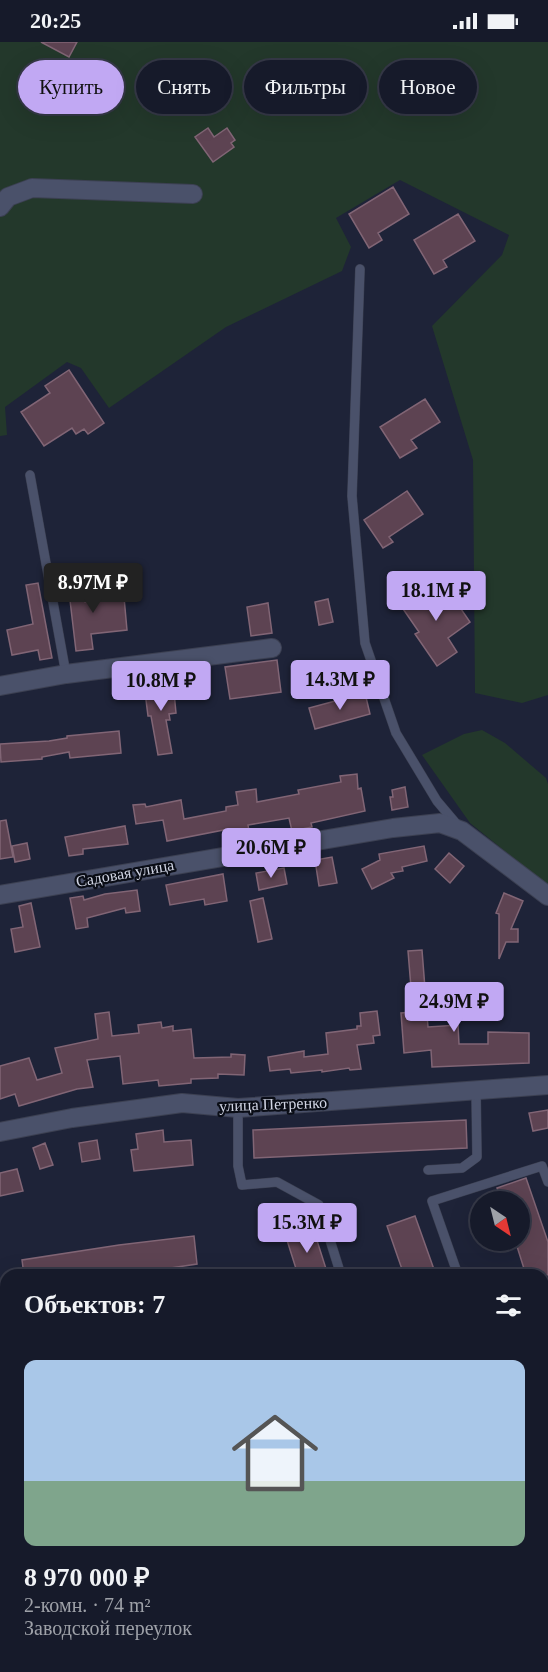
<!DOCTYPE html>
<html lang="ru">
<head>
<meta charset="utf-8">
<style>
  body { margin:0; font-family:"Times New Roman",serif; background:#1f2332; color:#f1f3f6; height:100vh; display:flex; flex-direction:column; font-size:22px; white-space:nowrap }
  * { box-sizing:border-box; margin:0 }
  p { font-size:20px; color:#9ea1a8 }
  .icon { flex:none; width:33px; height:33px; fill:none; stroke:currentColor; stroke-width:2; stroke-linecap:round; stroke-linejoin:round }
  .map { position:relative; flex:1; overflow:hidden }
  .panel { position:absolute; left:0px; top:1227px; width:549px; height:404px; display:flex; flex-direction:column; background:#161a2a; border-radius:18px 18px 0 0; box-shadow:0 6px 24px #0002,0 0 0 2px #353847 }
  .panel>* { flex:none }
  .hud { position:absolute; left:18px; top:18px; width:513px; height:54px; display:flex; gap:12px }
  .needle { width:39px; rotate:145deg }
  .fabs { position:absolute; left:470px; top:1149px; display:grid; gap:12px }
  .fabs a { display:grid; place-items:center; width:60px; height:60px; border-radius:50%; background:#161a2a; box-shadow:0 6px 24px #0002,0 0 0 2px #353847; font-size:30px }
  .price { position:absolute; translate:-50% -51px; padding:0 14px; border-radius:6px; background:#c1a8f3; color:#111; font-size:20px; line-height:39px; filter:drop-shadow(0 2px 3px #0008) }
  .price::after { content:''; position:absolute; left:50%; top:36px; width:18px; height:14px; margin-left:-9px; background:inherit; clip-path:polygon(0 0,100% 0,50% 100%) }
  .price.on { background:#222; color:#fff }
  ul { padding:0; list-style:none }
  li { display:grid; align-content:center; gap:12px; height:318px; padding:0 24px }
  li+li { border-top:2px solid #353847 }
  li span { display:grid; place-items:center; height:186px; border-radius:12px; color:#555 }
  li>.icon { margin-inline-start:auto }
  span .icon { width:108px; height:108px; fill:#fffc; stroke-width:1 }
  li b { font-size:26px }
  h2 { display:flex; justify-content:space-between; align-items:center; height:72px; padding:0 24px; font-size:26px }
  .chip { padding:0 21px; border-radius:27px; background:#161a2a; box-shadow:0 6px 24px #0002,0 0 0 2px #353847; font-size:21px; line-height:54px }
  .chip.on { background:#c1a8f3; color:#111 }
  .status { display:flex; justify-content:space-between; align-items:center; height:42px; padding:0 30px; background:#161a2a; direction:ltr }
  .status svg { height:16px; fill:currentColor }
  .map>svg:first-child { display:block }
  .green { fill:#23382b }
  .building { fill:#5d4352; stroke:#816575; stroke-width:1.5 }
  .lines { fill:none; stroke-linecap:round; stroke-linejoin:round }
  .lane-casing { stroke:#3c4052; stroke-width:10 }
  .street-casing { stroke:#3c4052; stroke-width:20 }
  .secondary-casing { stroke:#3c4052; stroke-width:20 }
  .lane { stroke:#4a516a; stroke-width:9 }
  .street { stroke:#4a516a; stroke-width:18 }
  .secondary { stroke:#6b5f53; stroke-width:18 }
  .labels { text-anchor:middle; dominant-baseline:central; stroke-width:4.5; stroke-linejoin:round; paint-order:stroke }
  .street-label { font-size:16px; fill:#d1d5e4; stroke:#0a0d16 }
</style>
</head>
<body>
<div class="status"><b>20:25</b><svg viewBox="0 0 49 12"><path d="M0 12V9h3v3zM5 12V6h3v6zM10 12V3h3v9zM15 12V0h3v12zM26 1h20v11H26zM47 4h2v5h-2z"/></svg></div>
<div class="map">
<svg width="548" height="1630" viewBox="0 0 548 1630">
  <rect width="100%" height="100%" fill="#1e2338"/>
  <!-- green -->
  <path class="green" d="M 0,0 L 548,0 L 548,653 L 522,661 L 475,651 L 473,418 L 432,284 L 502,213 L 509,193 L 400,138 L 336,176 L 351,205 L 342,229 L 226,285 L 109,366 L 81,326 L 67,320 L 5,365 L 7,393 L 0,394 Z
    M 482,688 L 505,701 L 546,736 L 548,742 L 548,844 L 470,781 L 422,713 L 464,692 Z"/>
  <!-- building -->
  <path class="building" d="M 41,0 L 77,0 L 69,15 Z
    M 208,86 L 214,95 L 227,86 L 235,98 L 231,101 L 234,105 L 213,120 L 195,95 Z
    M 393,145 L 409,172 L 378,191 L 382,198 L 369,206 L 349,172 Z
    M 458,172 L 475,199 L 443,218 L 447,225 L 434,232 L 414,198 Z
    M 69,328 L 104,381 L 88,392 L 84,387 L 76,392 L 72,386 L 44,404 L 21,370 L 50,351 L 45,344 Z
    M 425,357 L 440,380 L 411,398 L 417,406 L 400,416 L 380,385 Z
    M 407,449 L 423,472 L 389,495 L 393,500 L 383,506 L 364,478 Z
    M 82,531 L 85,560 L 124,555 L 127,588 L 91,592 L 93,607 L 76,609 L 67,533 Z
    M 38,541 L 52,616 L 40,618 L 38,608 L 12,613 L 7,588 L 33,582 L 26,543 Z
    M 428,545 L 436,557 L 448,548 L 470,580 L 448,596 L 457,610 L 437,624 L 415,592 L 419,590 L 401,564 Z
    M 328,557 L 333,580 L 319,583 L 315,560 Z
    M 268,561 L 272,591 L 251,594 L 247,565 Z
    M 277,618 L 281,650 L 230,657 L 225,625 Z
    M 173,639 L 176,671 L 169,672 L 170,678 L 166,678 L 172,711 L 158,713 L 151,674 L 148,674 L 144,642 Z
    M 365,651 L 370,672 L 315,687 L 309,666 Z
    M 119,689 L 121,711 L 70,716 L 69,710 L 42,715 L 42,717 L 1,720 L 0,702 L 49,699 L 67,696 L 67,694 Z
    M 357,732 L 358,747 L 361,746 L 365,769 L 311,781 L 312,785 L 292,789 L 289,776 L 248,783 L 249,789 L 229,792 L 229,787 L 167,799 L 163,778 L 136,782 L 133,763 L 145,762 L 146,765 L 181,758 L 184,777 L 226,769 L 226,765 L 238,763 L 236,750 L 256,747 L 257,760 L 299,752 L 298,748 L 341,740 L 340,734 Z
    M 405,745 L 408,765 L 392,768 L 390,755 L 393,755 L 392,748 Z
    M 6,778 L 13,815 L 0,817 L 0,779 Z
    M 125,784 L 128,802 L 83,807 L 83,812 L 69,814 L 65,795 Z
    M 27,801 L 30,817 L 15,820 L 12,804 Z
    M 424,804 L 427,819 L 402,825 L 403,829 L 391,831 L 394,836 L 372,847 L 362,827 L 380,818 L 379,812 Z
    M 449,811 L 464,824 L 450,841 L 435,827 Z
    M 332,815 L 337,841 L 319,844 L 315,818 Z
    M 284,826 L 287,842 L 259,848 L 256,831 Z
    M 223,832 L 227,859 L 205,863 L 204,857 L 170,863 L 166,843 Z
    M 137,848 L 140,869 L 126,871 L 125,866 L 87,876 L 88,885 L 76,887 L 70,856 L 83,854 L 84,858 L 105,852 Z
    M 504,851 L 523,859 L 511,887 L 518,887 L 518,900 L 506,900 L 499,917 L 499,872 L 496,871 Z
    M 263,856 L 272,897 L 258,900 L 250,859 Z
    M 31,861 L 40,905 L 15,910 L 11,887 L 23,885 L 19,864 Z
    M 422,908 L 428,985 L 458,983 L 459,1002 L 488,1002 L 488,990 L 529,991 L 529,1021 L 432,1025 L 431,1008 L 404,1011 L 401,971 L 413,970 L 408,909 Z
    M 377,969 L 380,993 L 373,994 L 374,1001 L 357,1003 L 361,1027 L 350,1028 L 349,1026 L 322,1030 L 322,1028 L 291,1031 L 290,1027 L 270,1029 L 268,1015 L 304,1009 L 304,1015 L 328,1012 L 326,991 L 357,987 L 357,984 L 361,984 L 360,971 Z
    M 109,970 L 112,994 L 139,991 L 138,983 L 161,980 L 162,986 L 173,984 L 173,989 L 191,987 L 194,1016 L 231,1015 L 231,1012 L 245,1013 L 244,1033 L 218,1032 L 218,1036 L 191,1037 L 191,1041 L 159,1044 L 158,1038 L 123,1042 L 120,1014 L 87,1018 L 93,1045 L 77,1047 L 19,1064 L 15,1052 L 0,1057 L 0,1024 L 29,1016 L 37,1038 L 62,1031 L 55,1006 L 98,997 L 95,972 Z
    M 548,1068 L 548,1086 L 533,1089 L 529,1071 Z
    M 466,1078 L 467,1106 L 254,1116 L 253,1088 Z
    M 163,1088 L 164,1100 L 191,1098 L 193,1123 L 134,1129 L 131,1108 L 138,1107 L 136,1092 Z
    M 97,1098 L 100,1117 L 82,1120 L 79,1101 Z
    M 45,1101 L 53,1123 L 40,1127 L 33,1106 Z
    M 17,1127 L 23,1149 L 0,1154 L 0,1131 Z
    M 526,1136 L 548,1200 L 548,1233 L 526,1233 L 515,1198 L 519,1198 L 519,1160 L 502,1160 L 497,1146 Z
    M 415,1174 L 436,1233 L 404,1233 L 387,1184 Z
    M 313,1186 L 328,1233 L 298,1233 L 286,1195 Z
    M 194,1194 L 197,1222 L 124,1233 L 24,1233 L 22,1218 L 119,1203 Z"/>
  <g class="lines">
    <defs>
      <path id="lane" d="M 360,227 L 352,454 L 365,601 L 396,691 L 437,759 L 459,785
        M 30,433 L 66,632
        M 238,1066 L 238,1124 L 242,1143 L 277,1140 L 319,1163 L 341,1233
        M 428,1128 L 462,1126 L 477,1115 L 476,1050
        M 458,1233 L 432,1159 L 542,1124 L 548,1140
        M 543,1463 L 548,1474
        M 0,1571 L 6,1569"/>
      <path id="street" d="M 0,165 L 8,155 L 32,146 L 193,152
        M 0,644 L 66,632 L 272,606
        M 0,853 L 393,786 L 440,781 L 462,789 L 548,854
        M 0,1090 L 72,1076 L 182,1061 L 238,1066 L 548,1043
        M 0,1495 L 6,1504
        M 92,1624 L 95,1630
        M 312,1624 L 314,1630"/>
      <path id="secondary" d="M 543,1481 L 548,1480
        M 119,1630 L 133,1624"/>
    </defs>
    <!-- lane casing -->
    <use href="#lane" class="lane-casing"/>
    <!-- street casing -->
    <use href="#street" class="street-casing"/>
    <!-- secondary casing -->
    <use href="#secondary" class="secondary-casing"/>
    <!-- lane -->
    <use href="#lane" class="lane"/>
    <!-- street -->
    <use href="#street" class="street"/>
    <!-- secondary -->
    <use href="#secondary" class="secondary"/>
  </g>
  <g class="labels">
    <!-- street labels -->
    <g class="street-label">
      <text transform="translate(125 831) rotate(-10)">Садовая улица</text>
      <text transform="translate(273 1062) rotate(-2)">улица Петренко</text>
    </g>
  </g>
</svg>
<div class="fabs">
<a><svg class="needle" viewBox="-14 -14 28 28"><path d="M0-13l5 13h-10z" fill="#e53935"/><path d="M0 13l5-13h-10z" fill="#9ea1a8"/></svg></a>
</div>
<b class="price on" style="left:93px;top:572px">8.97M ₽</b>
<b class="price" style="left:436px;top:580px">18.1M ₽</b>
<b class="price" style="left:340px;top:669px">14.3M ₽</b>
<b class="price" style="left:161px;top:670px">10.8M ₽</b>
<b class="price" style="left:271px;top:837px">20.6M ₽</b>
<b class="price" style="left:454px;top:991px">24.9M ₽</b>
<b class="price" style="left:307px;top:1212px">15.3M ₽</b>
<div class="hud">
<a class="chip on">Купить</a>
<a class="chip">Снять</a>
<a class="chip">Фильтры</a>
<a class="chip">Новое</a>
</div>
<section class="panel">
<h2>Объектов: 7<svg class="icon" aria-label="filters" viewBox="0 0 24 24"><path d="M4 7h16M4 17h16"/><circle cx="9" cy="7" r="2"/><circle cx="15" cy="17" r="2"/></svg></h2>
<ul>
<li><span style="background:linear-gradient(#a9c7e8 65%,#7fa58c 0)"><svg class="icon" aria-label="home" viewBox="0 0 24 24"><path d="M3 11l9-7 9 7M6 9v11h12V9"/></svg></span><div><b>8 970 000 ₽</b><p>2-комн. · 74 m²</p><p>Заводской переулок</p></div></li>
</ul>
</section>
</div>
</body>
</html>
